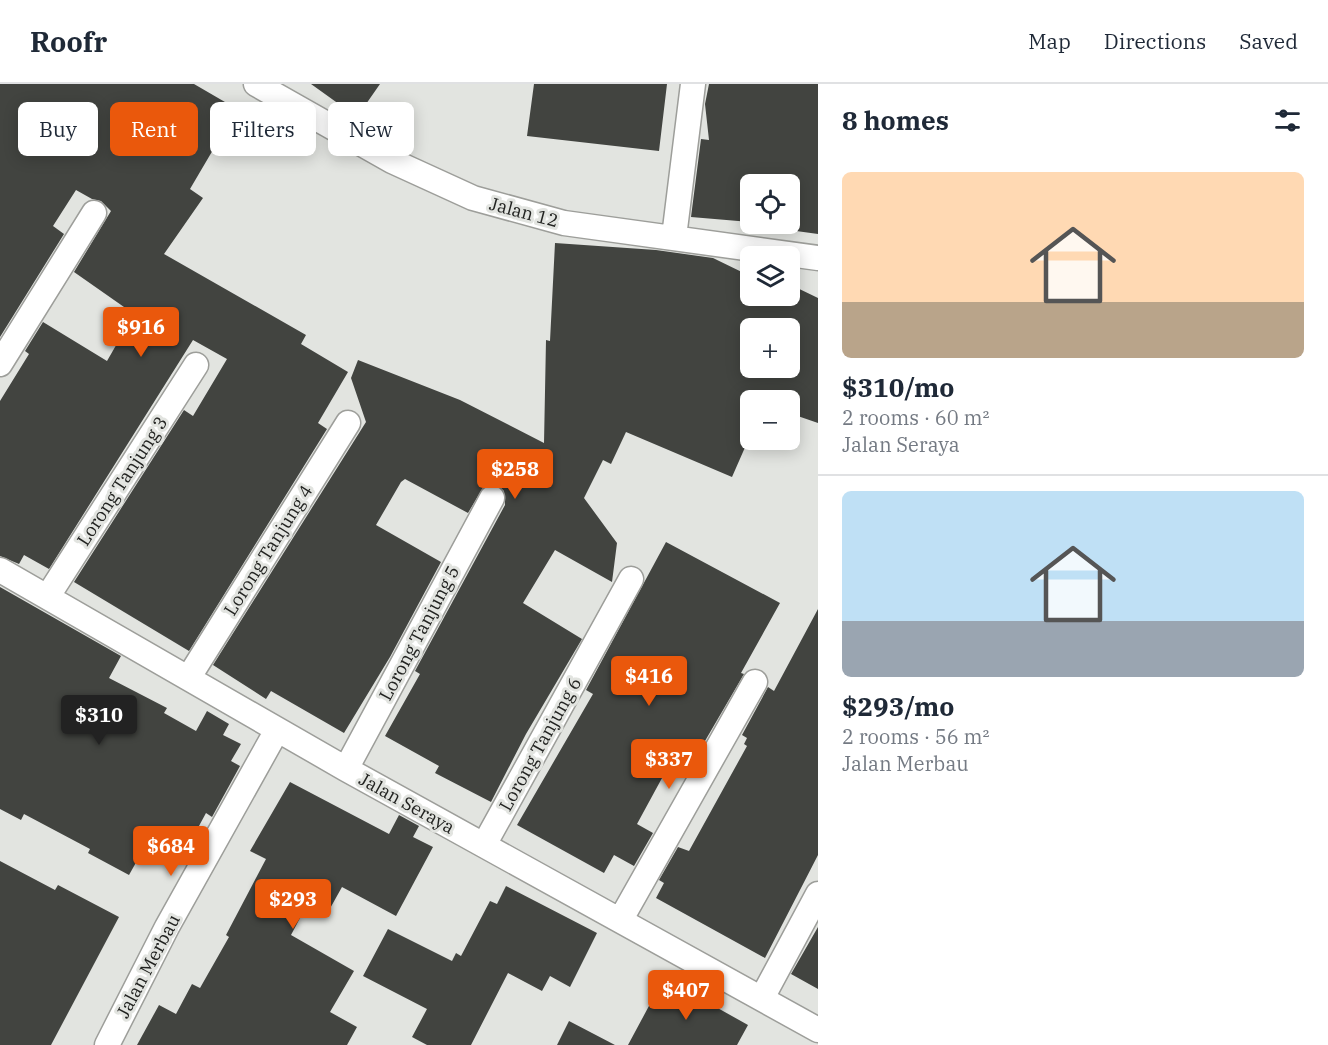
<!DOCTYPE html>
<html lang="en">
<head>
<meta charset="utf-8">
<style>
  body { margin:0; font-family:"IBM Plex Serif",serif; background:#f2f2f3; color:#1f2937; height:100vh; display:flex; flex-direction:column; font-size:22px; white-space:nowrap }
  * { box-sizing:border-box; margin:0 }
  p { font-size:20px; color:#747a83 }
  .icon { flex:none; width:33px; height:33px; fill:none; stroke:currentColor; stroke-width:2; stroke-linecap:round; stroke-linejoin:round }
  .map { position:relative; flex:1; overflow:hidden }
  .panel { display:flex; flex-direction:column; background:#fff; width:510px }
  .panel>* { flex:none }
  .top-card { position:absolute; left:18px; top:18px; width:570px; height:54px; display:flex; gap:12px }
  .tools { position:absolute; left:740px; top:90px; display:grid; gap:12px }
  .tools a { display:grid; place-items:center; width:60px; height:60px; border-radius:9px; background:#fff; box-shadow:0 3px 15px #0003; font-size:30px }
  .price { position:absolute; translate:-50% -51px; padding:0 14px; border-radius:6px; background:#ea580c; color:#fff; font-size:20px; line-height:39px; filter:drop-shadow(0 2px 3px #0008) }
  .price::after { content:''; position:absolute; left:50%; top:36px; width:18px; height:14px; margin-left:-9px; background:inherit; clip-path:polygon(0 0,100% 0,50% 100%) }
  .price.selected { background:#222; color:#fff }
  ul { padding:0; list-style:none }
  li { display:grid; align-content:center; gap:12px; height:318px; padding:0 24px }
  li+li { border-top:2px solid #e0e1e3 }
  li span { display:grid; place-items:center; height:186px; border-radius:9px; color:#555 }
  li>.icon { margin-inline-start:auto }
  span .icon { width:108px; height:108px; fill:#fffc; stroke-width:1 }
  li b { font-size:26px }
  h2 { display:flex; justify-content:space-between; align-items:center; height:72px; padding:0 24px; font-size:26px }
  .chip { padding:0 21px; border-radius:9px; background:#fff; box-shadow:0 3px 15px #0003; font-size:21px; line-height:54px }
  .chip.selected { background:#ea580c; color:#fff }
  header { display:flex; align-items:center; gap:36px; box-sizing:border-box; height:84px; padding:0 30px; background:#fff; border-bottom:2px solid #e0e1e3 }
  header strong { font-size:28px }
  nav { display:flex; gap:33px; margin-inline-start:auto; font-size:21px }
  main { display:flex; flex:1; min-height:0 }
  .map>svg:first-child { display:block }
  .building { fill:#424440; fill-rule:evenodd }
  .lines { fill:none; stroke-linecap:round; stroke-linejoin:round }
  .minor-casing { stroke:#9d9e9a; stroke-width:27 }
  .minor { stroke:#fff; stroke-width:24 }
  .labels { text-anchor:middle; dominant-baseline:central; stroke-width:6; stroke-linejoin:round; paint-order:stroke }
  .street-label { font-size:18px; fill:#222321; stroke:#e2e4e0 }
</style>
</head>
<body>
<header>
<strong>Roofr</strong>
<nav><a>Map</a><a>Directions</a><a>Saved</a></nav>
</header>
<main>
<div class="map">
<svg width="818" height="961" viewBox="0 0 818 961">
  <rect width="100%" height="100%" fill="#e2e4e0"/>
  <!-- building -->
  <path class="building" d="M 0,0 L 194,0 L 237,25 L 190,105 L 203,114 L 164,170 L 306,251 L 301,260 L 348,288 L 318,339 L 327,345 L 189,567 L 74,498 L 184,326 L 193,332 L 227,275 L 193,256 L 49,485 L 24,471 L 19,480 L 0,472 L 0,317 L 29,270 L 25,267 L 43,238 L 107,277 L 134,230 L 74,188 L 111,127 L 101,117 L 92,115 L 76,106 L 53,142 L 64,150 L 0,253 Z
    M 311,0 L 380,0 L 357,33 Z
    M 534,0 L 667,0 L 659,67 L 527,52 Z
    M 709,0 L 818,0 L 818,150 L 789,146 L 789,100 L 750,100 L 750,138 L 691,133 L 701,55 L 709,56 L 705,20 Z
    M 555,159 L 656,166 L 713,174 L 750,192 L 750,212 L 789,212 L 789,200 L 818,214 L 818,339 L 789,329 L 789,316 L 760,316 L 750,312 L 750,352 L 732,393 L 626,348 L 611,380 L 603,376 L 584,414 L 617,459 L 612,498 L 555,466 L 523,519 L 582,555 L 526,650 L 491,718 L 435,689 L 439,682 L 385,652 L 420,590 L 415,587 L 505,421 L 504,407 L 498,401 L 484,402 L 468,429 L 405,395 L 401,398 L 376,441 L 441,478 L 390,573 L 344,649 L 271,607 L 266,615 L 213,581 L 366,338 L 351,294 L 358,276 L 460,316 L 544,359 L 546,256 L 550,257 ZM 750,244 L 789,244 L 789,284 L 750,284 Z
    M 666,458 L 780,519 L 741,589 L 744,590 L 684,693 L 668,683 L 637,740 L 653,749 L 634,782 L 614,771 L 604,789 L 517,741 L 593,610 L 586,606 Z
    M 0,503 L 121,572 L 109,594 L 167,624 L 164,629 L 196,647 L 207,627 L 229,640 L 223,651 L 241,660 L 231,677 L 240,682 L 212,733 L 206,729 L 180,777 L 147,759 L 129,791 L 88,769 L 90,765 L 24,730 L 21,736 L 0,725 Z
    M 818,525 L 818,771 L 765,874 L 656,814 L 664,799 L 659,796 L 678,763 L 689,767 L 747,662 L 744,660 L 747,654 L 742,651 L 768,603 L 774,607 Z
    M 290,698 L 389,750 L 399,731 L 419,742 L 413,753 L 433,763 L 396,832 L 342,803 L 328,828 L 309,817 L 291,851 L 354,887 L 330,928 L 357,943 L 347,961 L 137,961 L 159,921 L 176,930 L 192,900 L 200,904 L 229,853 L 226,851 L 266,775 L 250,767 Z
    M 0,777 L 55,806 L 58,801 L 119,833 L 51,961 L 0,961 Z
    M 506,802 L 597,849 L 570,903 L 550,892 L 542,907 L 508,889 L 471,961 L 427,961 L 412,953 L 427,925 L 363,892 L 388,845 L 452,877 L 456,869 L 461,872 L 490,817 L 497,820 Z
    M 818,843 L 818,905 L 791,890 Z
    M 664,894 L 748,941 L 737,961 L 628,961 Z
    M 569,937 L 615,961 L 557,961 Z"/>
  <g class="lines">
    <defs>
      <path id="minor" d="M 256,0 L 392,77 L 473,114 L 564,139 L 818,174
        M 674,153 L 693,0
        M 0,280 L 94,129
        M 0,486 L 346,685 L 818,946
        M 48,512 L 196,281
        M 189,593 L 348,339
        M 346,685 L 492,414
        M 484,761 L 631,495
        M 621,835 L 755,598
        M 762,914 L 818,810
        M 107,961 L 167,843 L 277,646"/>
    </defs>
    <!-- minor casing -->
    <use href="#minor" class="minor-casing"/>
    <!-- minor -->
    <use href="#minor" class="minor"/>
  </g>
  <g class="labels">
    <!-- street labels -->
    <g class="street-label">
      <text transform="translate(524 128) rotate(15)">Jalan 12</text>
      <text transform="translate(122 397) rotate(-57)">Lorong Tanjung 3</text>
      <text transform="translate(268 466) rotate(-58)">Lorong Tanjung 4</text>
      <text transform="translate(419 549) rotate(-62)">Lorong Tanjung 5</text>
      <text transform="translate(540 660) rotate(-61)">Lorong Tanjung 6</text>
      <text transform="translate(407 719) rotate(29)">Jalan Seraya</text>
      <text transform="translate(148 882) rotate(-62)">Jalan Merbau</text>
    </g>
  </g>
</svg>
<div class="tools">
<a><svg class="icon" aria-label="locate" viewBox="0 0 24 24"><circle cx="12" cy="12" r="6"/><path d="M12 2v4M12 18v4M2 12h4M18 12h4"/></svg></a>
<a><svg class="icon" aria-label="layers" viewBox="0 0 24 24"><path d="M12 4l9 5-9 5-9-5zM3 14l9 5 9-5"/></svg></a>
<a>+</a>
<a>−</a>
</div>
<b class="price" style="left:141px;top:274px">$916</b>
<b class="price" style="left:515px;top:416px">$258</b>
<b class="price" style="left:649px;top:623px">$416</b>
<b class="price selected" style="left:99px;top:662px">$310</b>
<b class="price" style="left:669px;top:706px">$337</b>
<b class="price" style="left:171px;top:793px">$684</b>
<b class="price" style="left:293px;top:846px">$293</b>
<b class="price" style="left:686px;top:937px">$407</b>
<div class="top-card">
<a class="chip">Buy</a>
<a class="chip selected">Rent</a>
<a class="chip">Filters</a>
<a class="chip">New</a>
</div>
</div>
<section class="panel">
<h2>8 homes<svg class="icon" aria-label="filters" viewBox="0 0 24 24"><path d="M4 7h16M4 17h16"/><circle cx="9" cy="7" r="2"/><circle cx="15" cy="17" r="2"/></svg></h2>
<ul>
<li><span style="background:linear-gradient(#ffd9b3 70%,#b9a48a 0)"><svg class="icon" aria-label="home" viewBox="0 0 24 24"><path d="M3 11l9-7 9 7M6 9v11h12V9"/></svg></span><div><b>$310/mo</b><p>2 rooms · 60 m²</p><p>Jalan Seraya</p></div></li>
<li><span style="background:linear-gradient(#bfe0f5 70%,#9aa5b1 0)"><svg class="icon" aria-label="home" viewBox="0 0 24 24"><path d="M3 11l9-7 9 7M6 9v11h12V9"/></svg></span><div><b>$293/mo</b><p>2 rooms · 56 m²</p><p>Jalan Merbau</p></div></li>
</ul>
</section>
</main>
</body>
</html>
